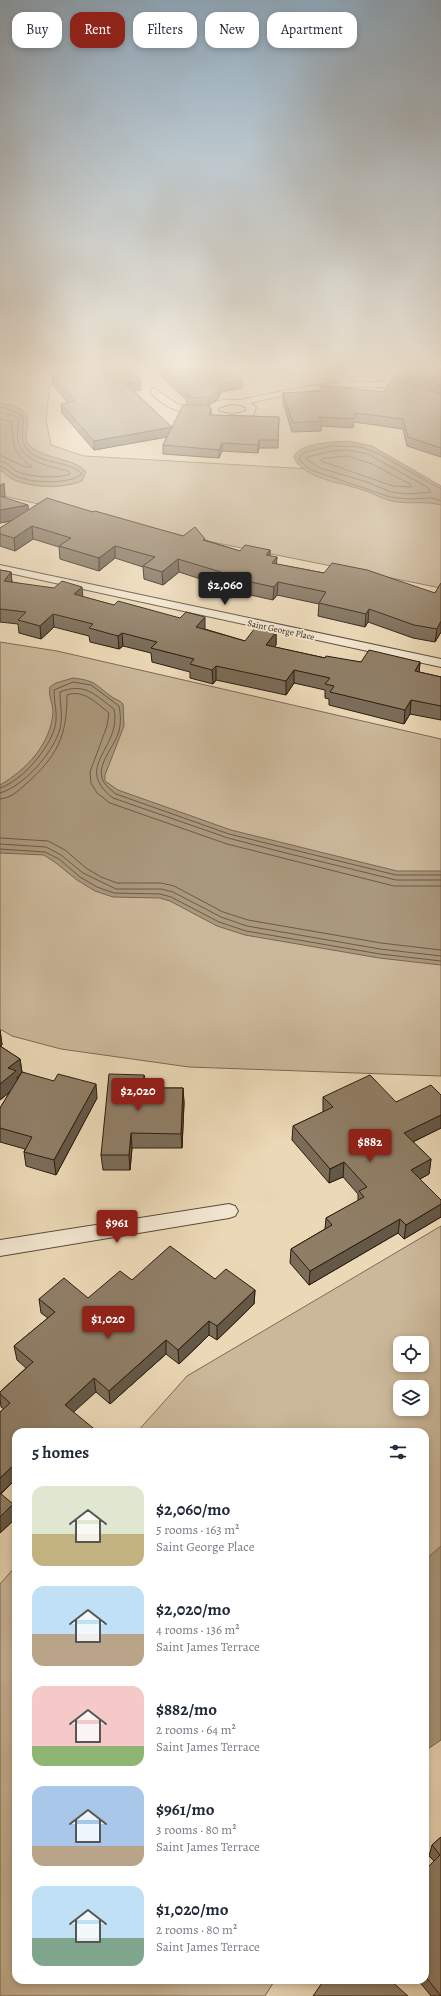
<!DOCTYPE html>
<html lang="en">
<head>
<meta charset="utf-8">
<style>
  body { margin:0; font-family:Alegreya,serif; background:#f6f6f7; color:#1f2937; height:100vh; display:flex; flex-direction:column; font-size:15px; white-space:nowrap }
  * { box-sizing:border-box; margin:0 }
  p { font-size:13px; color:#747a83 }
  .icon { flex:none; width:22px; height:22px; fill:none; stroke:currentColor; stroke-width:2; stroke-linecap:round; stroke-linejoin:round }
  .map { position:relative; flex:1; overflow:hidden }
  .details { position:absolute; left:12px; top:1428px; width:417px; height:556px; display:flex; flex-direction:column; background:#fff; border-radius:12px; box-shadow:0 2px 6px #0003 }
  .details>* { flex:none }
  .guide { position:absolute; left:12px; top:12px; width:417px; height:36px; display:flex; gap:8px }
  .buttons { position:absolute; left:393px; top:1336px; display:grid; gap:8px }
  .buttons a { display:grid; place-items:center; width:36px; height:36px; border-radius:8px; background:#fff; box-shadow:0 2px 6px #0003; font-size:20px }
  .price { position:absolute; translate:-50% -34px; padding:0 9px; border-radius:4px; background:#8f2418; color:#fff; font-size:13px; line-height:26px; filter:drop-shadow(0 1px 2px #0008) }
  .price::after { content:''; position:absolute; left:50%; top:24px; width:12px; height:9px; margin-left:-6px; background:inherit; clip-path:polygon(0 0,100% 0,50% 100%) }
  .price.active { background:#222; color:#fff }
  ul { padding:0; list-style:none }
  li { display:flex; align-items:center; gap:12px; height:100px; padding:0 20px }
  li span { display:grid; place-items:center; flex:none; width:112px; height:80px; border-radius:12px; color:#555 }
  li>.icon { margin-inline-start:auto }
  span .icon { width:48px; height:48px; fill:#fffc; stroke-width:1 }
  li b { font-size:17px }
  h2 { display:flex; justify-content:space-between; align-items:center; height:48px; padding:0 20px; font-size:17px }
  .pill { padding:0 14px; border-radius:12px; background:#fff; box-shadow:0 2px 6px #0003; font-size:14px; line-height:36px }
  .pill.active { background:#8f2418; color:#fff }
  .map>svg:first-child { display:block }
  .green { fill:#cbb89a; stroke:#7c6a54; fill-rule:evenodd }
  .water { fill:#aa987d; stroke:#786651 }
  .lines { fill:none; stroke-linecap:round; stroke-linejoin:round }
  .shore { stroke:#6b5a46; stroke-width:1 }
  .minor-casing { stroke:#5c4b39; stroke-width:2 }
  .minor { fill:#f2e6d0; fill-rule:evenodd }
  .wall { fill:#7b6c58; stroke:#2c1c0f }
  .shaded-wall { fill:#645847; stroke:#2c1c0f }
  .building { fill:#8f7e66; stroke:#2c1c0f }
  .labels { text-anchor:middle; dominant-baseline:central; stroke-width:4; stroke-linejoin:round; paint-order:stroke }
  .far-street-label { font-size:9px; fill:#2c1c0f; stroke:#f2e6d0 }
</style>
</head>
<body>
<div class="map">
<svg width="441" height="1996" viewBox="0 0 441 1996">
  <rect width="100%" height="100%" fill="#ebd8b6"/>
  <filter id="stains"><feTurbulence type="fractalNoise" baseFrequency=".005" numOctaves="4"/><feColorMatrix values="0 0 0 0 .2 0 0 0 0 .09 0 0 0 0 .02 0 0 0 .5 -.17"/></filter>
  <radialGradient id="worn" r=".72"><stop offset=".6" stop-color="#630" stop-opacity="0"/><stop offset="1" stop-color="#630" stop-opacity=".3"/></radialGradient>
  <!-- green -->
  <path class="green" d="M 0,365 L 163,365 L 50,385 L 46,419 L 51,445 L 84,456 L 346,471 L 441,490 L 441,588 L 137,527 L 0,495 Z
    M 0,642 L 57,651 L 441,739 L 441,1076 L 189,1067 L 61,1049 L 12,1036 L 0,1029 Z
    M 441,1226 L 441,1574 L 425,1599 L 425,1432 L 137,1432 L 187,1376 ZM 400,1343 L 422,1343 L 422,1365 L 400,1365 ZM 400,1387 L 422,1387 L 422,1409 L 400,1409 Z
    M 16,1566 L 16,1980 L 275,1980 L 265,1996 L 0,1996 L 0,1584 Z"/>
  <!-- water -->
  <path class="water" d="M 0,403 C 50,411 14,432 31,447 C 47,460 75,458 86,472 L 82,481 C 62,489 32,488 12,479 C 7,477 5,472 0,470 Z
    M 349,441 L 372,446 L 441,486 L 441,505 C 427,501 413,504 398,502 C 386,501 375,494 363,490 C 346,484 326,482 310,473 C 302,469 296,464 294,456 C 302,442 335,442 349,441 Z
    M 73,678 C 97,681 94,684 112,697 C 116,700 120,700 123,704 L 124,726 L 105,775 L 105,781 L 118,790 L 231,830 L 397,871 L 441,871 L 441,965 L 379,958 L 245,935 L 217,926 L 170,901 L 160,898 L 113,897 L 95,891 L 77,880 L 56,863 L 44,855 L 0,853 L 0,785 C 26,770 51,744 53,712 C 53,704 48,695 50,687 L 56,683 Z
    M 441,1546 L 441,1740 L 425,1751 L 425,1560 Z"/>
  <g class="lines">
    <!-- shore -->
    <path class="shore" d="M 0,407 L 17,412 L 23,416 C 25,425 20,435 24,444 C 33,466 67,458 82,474 C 69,485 30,483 16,476 C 10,473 6,468 0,466
      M 0,413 L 15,416 L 19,419 C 19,426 17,434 18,441 C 22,462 52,467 69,471 L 70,474 C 58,479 28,477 16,471 C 10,467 7,462 0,461
      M 0,419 L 12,422 C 13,446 12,451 32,467 L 25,467 L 0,455
      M 349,450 L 368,454 L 427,487 L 431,492 L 408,494 L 391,492 L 367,482 L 320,468 L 306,459 L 307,457 L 333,451 Z
      M 348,456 L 372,464 L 410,484 L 411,487 L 393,486 L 321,461 L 322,459 Z
      M 441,489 L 379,454 L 361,447 L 332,446 L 305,452 L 299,456 L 300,461 L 311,470 L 390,497 L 408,499 L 432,498 L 441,501
      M 0,788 C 22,781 49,749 55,727 C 58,715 54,702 54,690 L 73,682 L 91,685 L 119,706 C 121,716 121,725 118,734 C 113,748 98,763 102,778 C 104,785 110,789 116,794 L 229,834 L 396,875 L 441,875
      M 0,793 C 24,786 53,753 60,729 C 63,717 60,704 60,692 C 85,682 95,695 114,709 C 122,749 72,766 113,798 L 228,838 L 286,853 L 396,880 L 441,880
      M 0,799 C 11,798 18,791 26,784 C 57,756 67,737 67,695 C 84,689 96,703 109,713 L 107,726 L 90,772 L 91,783 L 97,793 L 110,803 L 227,844 L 394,886 L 441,886
      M 0,838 L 48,841 L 65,850 L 86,868 L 101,877 L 117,883 L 161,883 L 174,886 L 223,912 L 248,920 L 381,943 L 441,950
      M 0,844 L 46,847 L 61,855 L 83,873 L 116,889 L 161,889 L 173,892 L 221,917 L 247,926 L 380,949 L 441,956
      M 0,849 L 45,852 L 59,859 L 80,877 L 97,887 L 114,893 L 160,894 L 171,897 L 219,922 L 246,931 L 380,954 L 441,961"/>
    <defs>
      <path id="minor" d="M 356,366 C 368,364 394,368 394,383 L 427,391 L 441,397 L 441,403 C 428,400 417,392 403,390 C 354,381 299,391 251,403 L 256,407 L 254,414 C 242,422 219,424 208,412 L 210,405 C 225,396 231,402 245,399 C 277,392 309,385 342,382 C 342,373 348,368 356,366 ZM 358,371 C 367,370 382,373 384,382 L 351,382 L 352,376 ZM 231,404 L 241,405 L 246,408 L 246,411 L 232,415 L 218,411 L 218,408 Z
        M 154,388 L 179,405 L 202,407 L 207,410 C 204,413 200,413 195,413 C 177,413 164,406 151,393 L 151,389 Z
        M 0,565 L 441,659 L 441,667 L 0,571 Z
        M 229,1204 L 235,1206 L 238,1211 L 235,1216 L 229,1218 L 0,1256 L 0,1240 Z"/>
    </defs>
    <!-- minor casing -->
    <use href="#minor" class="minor-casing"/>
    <!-- minor -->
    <use href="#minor" class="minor"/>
  </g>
  <!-- wall -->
  <path class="wall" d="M 156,365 L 226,365 L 242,388 L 221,392 L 218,399 L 208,406 L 211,408 L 211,415 L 279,417 L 278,448 L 259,448 L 258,453 L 222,451 L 219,458 L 163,454 L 163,445 L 167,437 L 94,450 L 62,413 L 61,404 L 68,403 L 53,385 L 52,377 L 141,390 L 134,391 L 172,428 L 189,405 L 187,405 L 187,401 L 157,372 Z
    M 303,365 L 340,365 L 317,372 Z
    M 387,365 L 441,365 L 441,457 L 407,446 L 403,429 L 354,422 L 353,428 L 321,426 L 321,431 L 292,432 L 283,402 L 283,393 L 384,392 L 395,381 L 396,373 L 397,370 Z
    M 0,484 L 5,496 L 3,497 L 28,510 L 93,512 L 183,536 L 205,540 L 240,551 L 270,550 L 270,556 L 277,557 L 276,564 L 324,573 L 435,593 L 441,583 L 441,632 L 435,642 L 413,638 L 368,622 L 365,627 L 318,616 L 319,604 L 277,595 L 273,600 L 237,592 L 232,598 L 213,594 L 213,583 L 179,572 L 163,585 L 144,579 L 143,567 L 115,558 L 99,571 L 60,559 L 59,547 L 33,539 L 15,551 L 0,546 L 0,528 L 12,521 L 0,523 Z
    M 0,570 L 11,572 L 12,582 L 83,597 L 205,629 L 245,641 L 276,632 L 276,645 L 274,647 L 325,658 L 361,662 L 420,662 L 419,672 L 441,677 L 441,720 L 410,714 L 404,724 L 329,705 L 329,699 L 325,698 L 325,690 L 294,683 L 286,695 L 216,680 L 213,684 L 190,678 L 190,672 L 152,662 L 151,653 L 123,646 L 119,649 L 90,642 L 89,636 L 54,627 L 41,639 L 19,633 L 18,624 L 0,622 Z
    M 0,1030 L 2,1045 L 0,1046 L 20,1059 L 22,1072 L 97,1098 L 56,1175 L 26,1166 L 24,1152 L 25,1149 L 0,1142 L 0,1108 L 10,1092 L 0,1100 Z
    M 144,1075 L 145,1088 L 183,1088 L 184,1103 L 182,1148 L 132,1148 L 130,1170 L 103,1170 L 101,1155 Z
    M 441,1095 L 441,1128 L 413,1142 L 431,1159 L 429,1174 L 420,1179 L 441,1217 L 404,1239 L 398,1233 L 309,1285 L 290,1263 L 291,1249 L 325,1229 L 326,1218 L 358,1201 L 358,1194 L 343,1177 L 329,1183 L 292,1140 L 293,1126 L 323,1112 L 323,1097 L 396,1102 Z
    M 215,1279 L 255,1290 L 254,1304 L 217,1340 L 209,1335 L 179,1364 L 166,1354 L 110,1404 L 96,1392 L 16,1432 L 16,1479 L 1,1494 L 16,1518 L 0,1533 L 0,1412 L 4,1409 L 1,1407 L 0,1399 L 0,1392 L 26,1368 L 17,1360 L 14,1346 L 48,1318 L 41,1313 L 39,1299 L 88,1298 L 132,1280 Z
    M 441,1837 L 441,1996 L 431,1996 L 418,1980 L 425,1980 L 425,1870 L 434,1861 L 429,1856 L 432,1845 Z"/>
  <!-- shaded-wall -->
  <path class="shaded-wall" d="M 317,365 L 340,365 L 317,372 Z
    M 242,380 L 242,388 L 221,392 L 218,399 L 208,406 L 208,397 L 221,384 Z
    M 141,381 L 141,390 L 126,393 L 125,384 Z
    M 211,408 L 211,416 L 209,415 Z
    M 172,427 L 172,436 L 94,450 L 94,441 Z
    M 259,440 L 259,448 L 258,453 L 258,445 Z
    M 222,443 L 222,451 L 219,458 L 219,450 Z
    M 4,483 L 5,496 L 0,500 L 0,486 Z
    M 28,505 L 29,517 L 0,523 L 0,510 Z
    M 32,526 L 33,539 L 15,551 L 14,538 Z
    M 115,546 L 115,558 L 99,571 L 99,558 Z
    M 270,550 L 269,563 L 266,555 Z
    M 277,557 L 276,570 L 272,563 Z
    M 178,559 L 179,572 L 163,585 L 162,572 Z
    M 11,572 L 12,585 L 4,581 Z
    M 237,579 L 237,592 L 232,598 L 232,585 Z
    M 278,582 L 277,595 L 273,600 L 274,587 Z
    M 82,587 L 83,600 L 74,594 Z
    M 369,609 L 368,622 L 365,627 L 366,614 Z
    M 53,614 L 54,627 L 41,639 L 40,626 Z
    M 205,617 L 205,631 L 196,627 Z
    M 441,621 L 441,632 L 435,642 L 437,629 Z
    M 276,632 L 276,645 L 266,659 L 266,645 Z
    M 122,633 L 123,646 L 119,649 L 118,636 Z
    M 420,662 L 419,675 L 415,671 Z
    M 216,666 L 216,680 L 213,684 L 212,670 Z
    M 294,670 L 294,683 L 286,695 L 286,681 Z
    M 411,700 L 410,714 L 404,724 L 405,710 Z
    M 0,1030 L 2,1045 L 0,1046 Z
    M 20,1059 L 22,1073 L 17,1077 L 18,1085 L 0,1100 L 0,1084 L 8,1068 Z
    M 144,1075 L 145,1089 L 143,1088 Z
    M 96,1084 L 97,1098 L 56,1175 L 54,1160 Z
    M 183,1088 L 184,1103 L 182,1148 L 181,1134 Z
    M 441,1115 L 441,1128 L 402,1147 L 404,1133 Z
    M 131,1133 L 132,1148 L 130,1170 L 129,1155 Z
    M 431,1159 L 429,1174 L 409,1185 L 411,1170 Z
    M 344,1162 L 343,1177 L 329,1183 L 330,1169 Z
    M 441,1204 L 441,1217 L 404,1239 L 406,1225 Z
    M 400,1219 L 398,1233 L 309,1285 L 310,1271 Z
    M 255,1290 L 254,1304 L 217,1340 L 217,1326 Z
    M 209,1321 L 209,1335 L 179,1364 L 178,1350 Z
    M 166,1340 L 166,1354 L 110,1404 L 109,1391 Z
    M 94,1378 L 96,1392 L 67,1418 L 65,1405 Z
    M 16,1463 L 16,1479 L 0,1494 L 0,1478 Z
    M 13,1504 L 16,1518 L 0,1533 L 0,1517 Z"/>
  <!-- building -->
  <path class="building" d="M 123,365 L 128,365 L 141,381 L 125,384 L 172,427 L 94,441 L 61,404 L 75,401 L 52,377 Z
    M 158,365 L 226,365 L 242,380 L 221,384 L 218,391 L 208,397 L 195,398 L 187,396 L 188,394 Z
    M 400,365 L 441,365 L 441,386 L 428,381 L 396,373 Z
    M 391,381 L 409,383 L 441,394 L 441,448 L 408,437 L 403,419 L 355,413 L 354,419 L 319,417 L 321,421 L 293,423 L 283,393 L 320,391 L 321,385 L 384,392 Z
    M 183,405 L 207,405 L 211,408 L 209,415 L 279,417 L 278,440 L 259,440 L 258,445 L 222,443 L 219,450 L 163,445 Z
    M 0,496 L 28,505 L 0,510 Z
    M 47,498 L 93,512 L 95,511 L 183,536 L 195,527 L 205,539 L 203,540 L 240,551 L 245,545 L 270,550 L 266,555 L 277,557 L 272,563 L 324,573 L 332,563 L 367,570 L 435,593 L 441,583 L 441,621 L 437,629 L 414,625 L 369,609 L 366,614 L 319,603 L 326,592 L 278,582 L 274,587 L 237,579 L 232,585 L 213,581 L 221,572 L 178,559 L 162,572 L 143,566 L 155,557 L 115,546 L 99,558 L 59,546 L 71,538 L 32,526 L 14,538 L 0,534 L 0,528 Z
    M 0,570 L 11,572 L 4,581 L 54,588 L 62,581 L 82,587 L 74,594 L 114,605 L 118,601 L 180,618 L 186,612 L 205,617 L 196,627 L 245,641 L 255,628 L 276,632 L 266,645 L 325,658 L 326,656 L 361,662 L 369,650 L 420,662 L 415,671 L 441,677 L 441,706 L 411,700 L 405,710 L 330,692 L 334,686 L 325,684 L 330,678 L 294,670 L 286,681 L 216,666 L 212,670 L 190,664 L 194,659 L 151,648 L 157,642 L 122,633 L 118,636 L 89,628 L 93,624 L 53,614 L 40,626 L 18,620 L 26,612 L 0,609 Z
    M 0,1046 L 20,1059 L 8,1068 L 16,1071 L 0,1084 Z
    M 22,1072 L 54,1081 L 58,1074 L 96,1084 L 54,1160 L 24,1152 L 32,1137 L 0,1128 L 0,1108 Z
    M 109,1074 L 144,1075 L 143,1088 L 183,1088 L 181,1134 L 131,1133 L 129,1155 L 101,1155 Z
    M 370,1075 L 396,1102 L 431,1085 L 441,1095 L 441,1115 L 404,1133 L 431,1159 L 411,1170 L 441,1200 L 441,1204 L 406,1225 L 400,1219 L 310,1271 L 291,1249 L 332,1225 L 326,1218 L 364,1197 L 359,1191 L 367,1187 L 344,1162 L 330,1169 L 293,1126 L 333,1107 L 323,1097 Z
    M 170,1246 L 215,1279 L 226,1269 L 255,1290 L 217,1326 L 209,1321 L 178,1350 L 166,1340 L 109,1391 L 94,1378 L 65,1405 L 98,1432 L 16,1432 L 16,1463 L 0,1478 L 0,1412 L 10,1403 L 0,1394 L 0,1392 L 33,1362 L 14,1346 L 55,1312 L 39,1299 L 64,1278 L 88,1298 L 120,1271 L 132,1280 Z
    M 0,1493 L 13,1504 L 0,1517 Z
    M 441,1837 L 441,1996 L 425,1976 L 425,1870 L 440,1855 L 432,1845 Z
    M 324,1980 L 390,1980 L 408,1996 L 313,1996 Z"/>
  <!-- sky -->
  <linearGradient id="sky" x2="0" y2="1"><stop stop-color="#8fa9bd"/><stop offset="0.57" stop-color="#f6edde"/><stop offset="1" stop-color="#f6edde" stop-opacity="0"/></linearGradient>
  <rect width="441" height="645" fill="url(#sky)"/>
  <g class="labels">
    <!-- far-street labels -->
    <g class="far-street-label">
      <text transform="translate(281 630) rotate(12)">Saint George Place</text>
    </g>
  </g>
  <rect width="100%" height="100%" filter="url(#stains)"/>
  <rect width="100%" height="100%" fill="url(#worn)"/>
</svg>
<div class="buttons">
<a><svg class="icon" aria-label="locate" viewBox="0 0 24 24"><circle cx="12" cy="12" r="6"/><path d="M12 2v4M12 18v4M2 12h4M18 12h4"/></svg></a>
<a><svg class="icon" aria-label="layers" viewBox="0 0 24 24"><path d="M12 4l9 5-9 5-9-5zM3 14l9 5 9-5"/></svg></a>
</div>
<b class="price active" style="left:225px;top:606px">$2,060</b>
<b class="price" style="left:138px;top:1112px">$2,020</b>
<b class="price" style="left:370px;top:1163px">$882</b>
<b class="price" style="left:117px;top:1244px">$961</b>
<b class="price" style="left:108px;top:1340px">$1,020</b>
<div class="guide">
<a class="pill">Buy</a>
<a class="pill active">Rent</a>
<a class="pill">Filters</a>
<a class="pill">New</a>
<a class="pill">Apartment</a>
</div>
<section class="details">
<h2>5 homes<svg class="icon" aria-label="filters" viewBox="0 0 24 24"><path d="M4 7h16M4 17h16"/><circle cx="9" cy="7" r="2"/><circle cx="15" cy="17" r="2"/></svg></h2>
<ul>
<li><span style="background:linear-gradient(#dfe7d0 60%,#c2b280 0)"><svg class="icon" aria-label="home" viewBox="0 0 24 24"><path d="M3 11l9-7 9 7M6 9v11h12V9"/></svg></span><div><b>$2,060/mo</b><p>5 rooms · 163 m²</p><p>Saint George Place</p></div></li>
<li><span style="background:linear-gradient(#bfe0f5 60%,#b9a48a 0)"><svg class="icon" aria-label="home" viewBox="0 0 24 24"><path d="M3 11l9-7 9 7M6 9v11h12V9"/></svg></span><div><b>$2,020/mo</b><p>4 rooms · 136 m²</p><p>Saint James Terrace</p></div></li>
<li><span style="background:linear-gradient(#f6c9c9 75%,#8fb573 0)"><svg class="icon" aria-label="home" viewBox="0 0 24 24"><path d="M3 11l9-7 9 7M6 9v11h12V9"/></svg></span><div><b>$882/mo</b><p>2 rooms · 64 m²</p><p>Saint James Terrace</p></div></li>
<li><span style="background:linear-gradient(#a9c7e8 75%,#b9a48a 0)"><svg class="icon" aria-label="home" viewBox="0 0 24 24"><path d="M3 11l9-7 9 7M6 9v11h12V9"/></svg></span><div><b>$961/mo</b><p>3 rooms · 80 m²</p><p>Saint James Terrace</p></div></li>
<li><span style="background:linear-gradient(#bfe0f5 65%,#7fa58c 0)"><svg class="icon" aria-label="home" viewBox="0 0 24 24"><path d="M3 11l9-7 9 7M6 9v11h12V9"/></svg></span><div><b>$1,020/mo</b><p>2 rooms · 80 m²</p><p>Saint James Terrace</p></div></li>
</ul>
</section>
</div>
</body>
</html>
